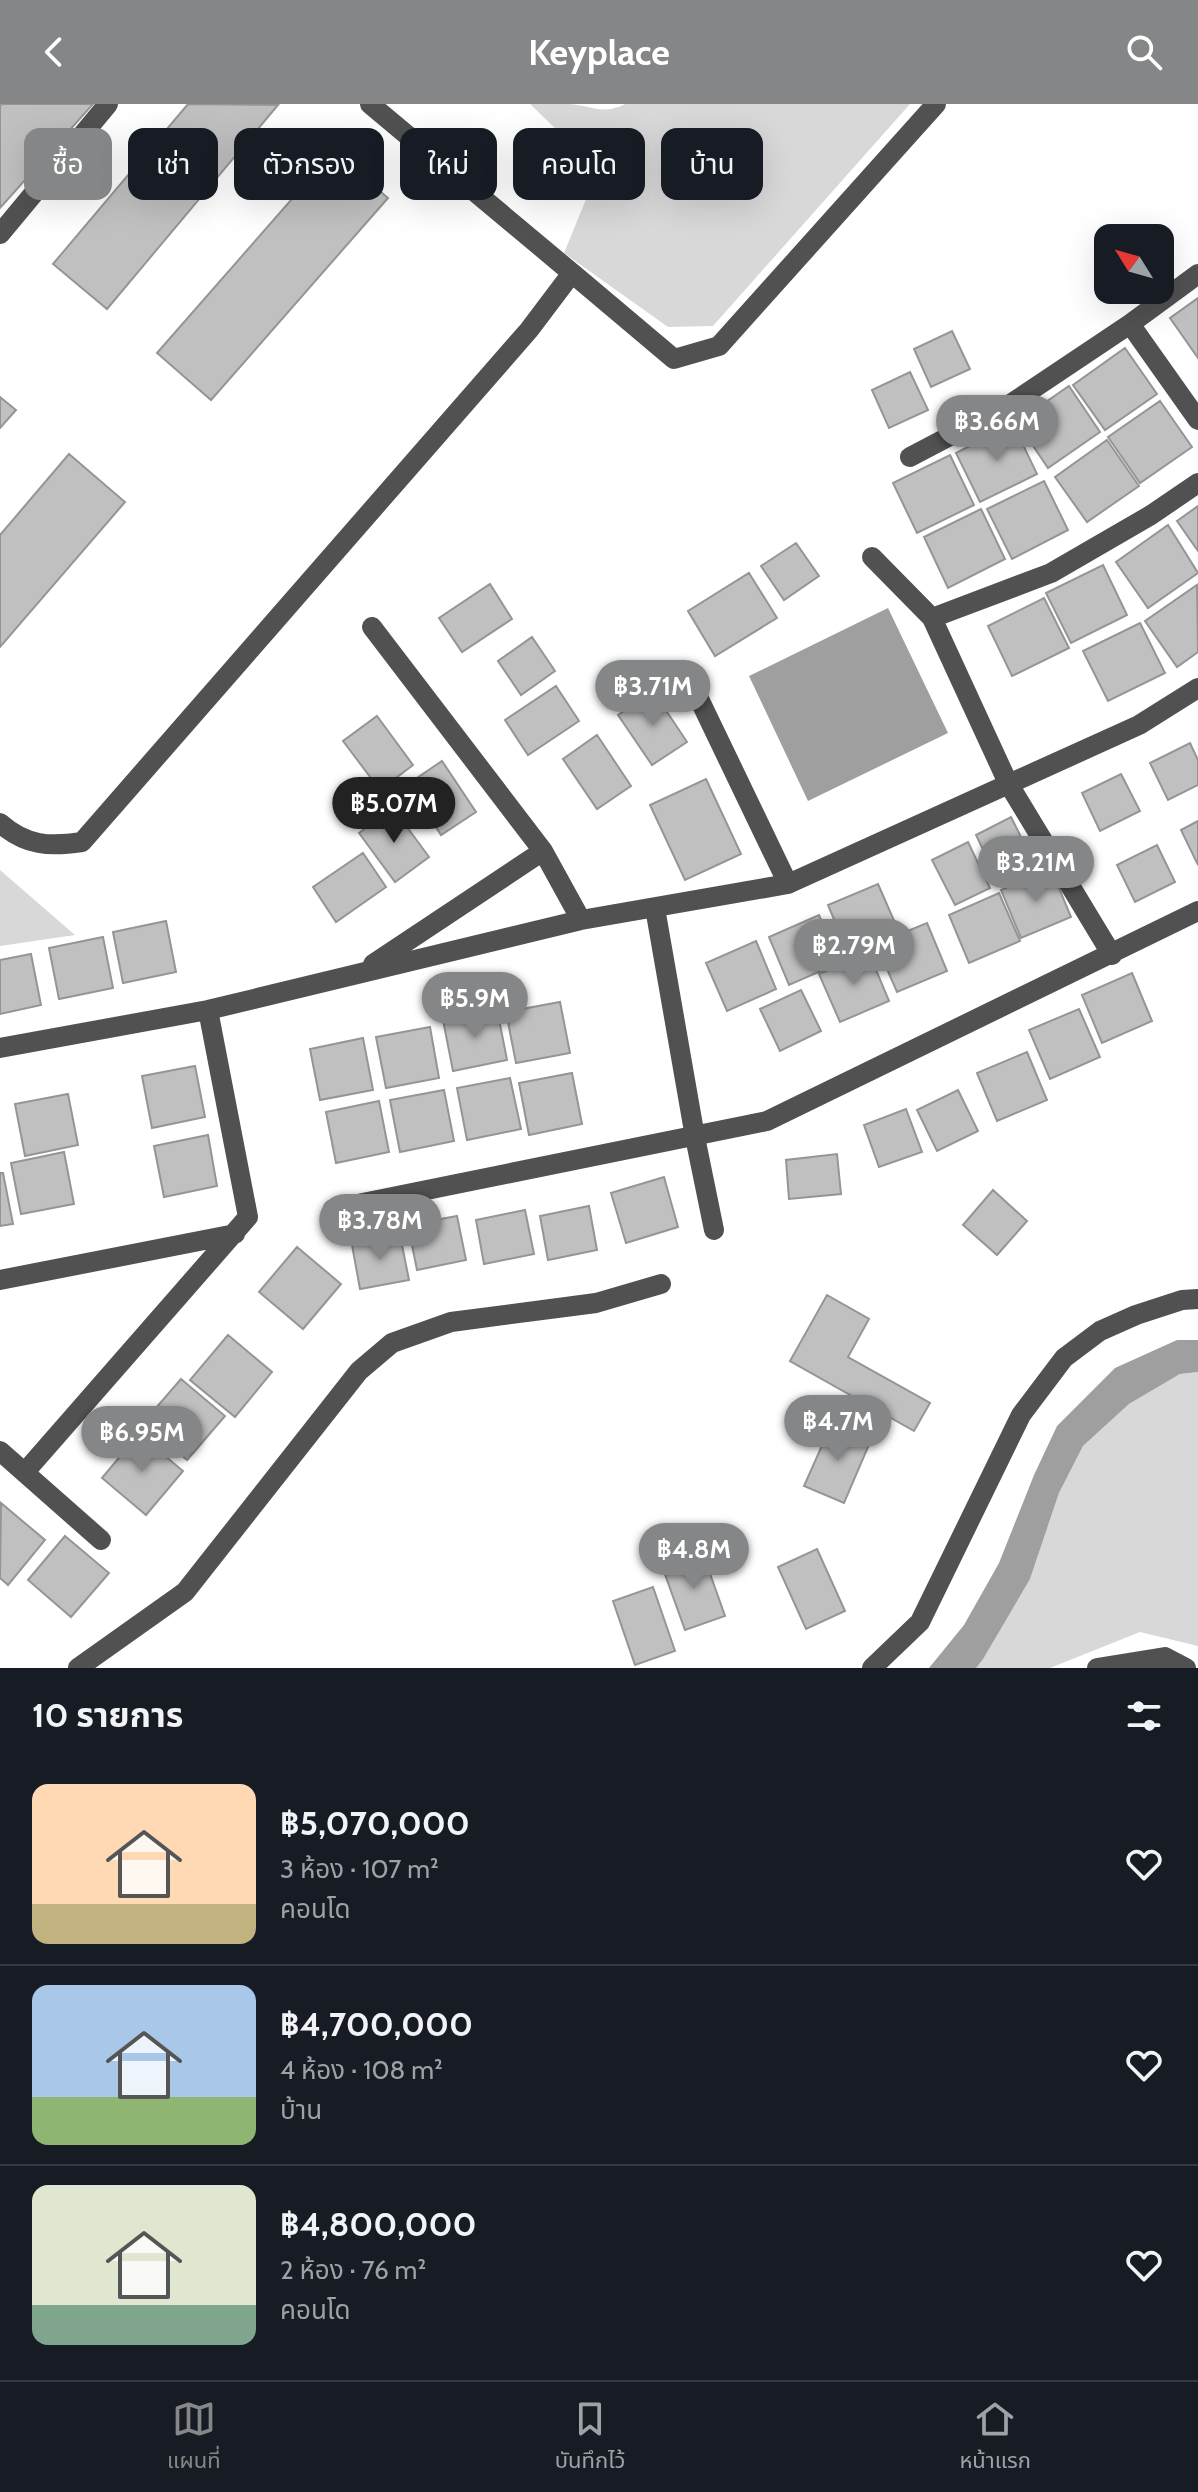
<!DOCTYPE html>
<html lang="th">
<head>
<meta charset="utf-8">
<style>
  body { margin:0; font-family:Cabin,"Noto Sans Thai",sans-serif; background:#20242c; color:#f1f3f6; height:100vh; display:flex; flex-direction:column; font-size:30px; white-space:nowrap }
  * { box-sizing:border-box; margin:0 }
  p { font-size:26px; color:#9ea1a6 }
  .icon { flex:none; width:44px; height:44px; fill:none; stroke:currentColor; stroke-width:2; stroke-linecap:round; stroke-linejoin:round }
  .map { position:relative; height:1564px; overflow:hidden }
  .drawer { display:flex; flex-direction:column; background:#171b24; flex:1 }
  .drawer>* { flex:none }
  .guide { position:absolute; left:24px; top:24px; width:1150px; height:72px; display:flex; gap:16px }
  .needle { width:52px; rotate:307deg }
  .tools { position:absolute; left:1094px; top:120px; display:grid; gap:16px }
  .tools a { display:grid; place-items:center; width:80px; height:80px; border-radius:16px; background:#171b24; box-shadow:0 8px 32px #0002; font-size:40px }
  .price { position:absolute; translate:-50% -68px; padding:0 18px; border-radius:28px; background:#858687; color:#fff; font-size:26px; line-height:52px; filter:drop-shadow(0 2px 4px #0008) }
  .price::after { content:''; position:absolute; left:50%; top:48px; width:24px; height:18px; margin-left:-12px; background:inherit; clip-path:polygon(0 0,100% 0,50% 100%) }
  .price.active { background:#222; color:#fff }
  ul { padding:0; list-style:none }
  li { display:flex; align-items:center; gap:24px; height:200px; padding:0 32px }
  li+li { border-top:2px solid #363941 }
  li span { display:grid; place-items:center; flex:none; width:224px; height:160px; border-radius:16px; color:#555 }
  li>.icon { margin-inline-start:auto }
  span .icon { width:96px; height:96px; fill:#fffc; stroke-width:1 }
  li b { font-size:34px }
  h2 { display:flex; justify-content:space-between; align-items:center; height:96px; padding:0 32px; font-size:34px }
  .pill { padding:0 28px; border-radius:16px; background:#171b24; box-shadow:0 8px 32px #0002; font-size:28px; line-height:72px }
  .pill.active { background:#858687; color:#fff }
  header { display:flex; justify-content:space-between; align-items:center; height:104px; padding:0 32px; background:#858687; color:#fff; font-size:36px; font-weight:700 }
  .menu { display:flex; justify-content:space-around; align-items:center; height:112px; border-top:2px solid #363941; background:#171b24; font-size:22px; color:#9ea1a6 }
  .menu a { display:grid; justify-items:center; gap:4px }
  .menu .active { color:#858687 }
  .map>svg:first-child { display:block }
  .green { fill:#d8d8d8 }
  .water { fill:#9f9f9f }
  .building { fill:#c0c0c0; stroke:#959595; stroke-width:2 }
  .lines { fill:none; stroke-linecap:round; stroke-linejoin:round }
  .minor { stroke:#515151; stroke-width:20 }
</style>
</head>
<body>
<header><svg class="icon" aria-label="back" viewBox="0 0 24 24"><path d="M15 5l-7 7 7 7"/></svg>Keyplace<svg class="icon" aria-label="search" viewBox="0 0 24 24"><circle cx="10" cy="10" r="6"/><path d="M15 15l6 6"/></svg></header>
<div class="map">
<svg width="1198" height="1564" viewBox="0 0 1198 1564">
  <rect width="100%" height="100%" fill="#fff"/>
  <!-- green -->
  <path class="green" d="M 530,0 C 543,0 556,0 569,0 C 591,1 602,12 625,0 L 910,0 L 713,222 L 668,223 L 564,149 L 598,66 Z
    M 0,766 L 75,831 L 0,842 Z
    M 1198,1268 L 1198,1542 L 1140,1528 L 1050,1564 L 976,1564 L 1030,1475 L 1059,1389 L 1083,1342 L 1129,1300 L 1180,1270 Z"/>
  <!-- water -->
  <path class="water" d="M 888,504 L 948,629 L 808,697 L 749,572 Z
    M 1177,1236 L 1198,1236 L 1198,1268 L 1180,1270 L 1129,1300 L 1083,1342 L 1059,1389 L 1030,1475 L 983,1555 L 976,1564 L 929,1564 L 964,1521 L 999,1459 L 1034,1371 L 1057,1322 L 1115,1264 Z"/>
  <!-- building -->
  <path class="building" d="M 2,0 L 93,0 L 0,104 L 0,2 Z
    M 188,0 L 278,1 L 107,205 L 53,160 Z
    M 334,47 L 388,94 L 211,296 L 157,249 Z
    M 1198,194 L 1198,254 L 1170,214 Z
    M 952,227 L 970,265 L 931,283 L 914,245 Z
    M 1125,244 L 1157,290 L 1105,326 L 1073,281 Z
    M 910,268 L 928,306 L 889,324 L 872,286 Z
    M 1069,282 L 1100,328 L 1048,364 L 1017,318 Z
    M 0,293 L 16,306 L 0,324 Z
    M 1160,297 L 1192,343 L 1140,379 L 1108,333 Z
    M 1013,320 L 1037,370 L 980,398 L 956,349 Z
    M 1107,336 L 1139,382 L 1087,418 L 1055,373 Z
    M 69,350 L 125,398 L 0,543 L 0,431 Z
    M 950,351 L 974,401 L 917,429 L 893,379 Z
    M 1044,377 L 1068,426 L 1012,455 L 987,405 Z
    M 1198,402 L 1198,447 L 1177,417 Z
    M 981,405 L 1005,455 L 948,484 L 924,433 Z
    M 1168,421 L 1198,469 L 1148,504 L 1116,458 Z
    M 796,439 L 819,472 L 784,496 L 761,462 Z
    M 1103,461 L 1127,511 L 1071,539 L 1046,489 Z
    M 749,469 L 777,514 L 715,552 L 688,507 Z
    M 490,480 L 512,515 L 462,548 L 439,514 Z
    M 1197,481 L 1198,548 L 1177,563 L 1145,517 Z
    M 1044,494 L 1069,544 L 1012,572 L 988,522 Z
    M 1140,519 L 1165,569 L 1108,597 L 1083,547 Z
    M 532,533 L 555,567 L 521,591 L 498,557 Z
    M 556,582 L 579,617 L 528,651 L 505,616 Z
    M 653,587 L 687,638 L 652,661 L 618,611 Z
    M 377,612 L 413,661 L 380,686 L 343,637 Z
    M 597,631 L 631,682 L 597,705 L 563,655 Z
    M 1190,639 L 1198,656 L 1198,681 L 1168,696 L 1150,659 Z
    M 442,657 L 476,708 L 441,731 L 408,680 Z
    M 1121,670 L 1140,707 L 1100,727 L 1082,689 Z
    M 706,675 L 741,750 L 685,776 L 650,701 Z
    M 393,704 L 429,753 L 395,778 L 359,729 Z
    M 1011,713 L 1034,759 L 998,777 L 976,731 Z
    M 1198,717 L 1198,761 L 1181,726 Z
    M 968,738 L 990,784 L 955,801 L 932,756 Z
    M 1157,741 L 1175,778 L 1135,798 L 1117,761 Z
    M 363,749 L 386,783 L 336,818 L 313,783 Z
    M 1051,765 L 1071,813 L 1021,834 L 1001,786 Z
    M 878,780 L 899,828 L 848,849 L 828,801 Z
    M 999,789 L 1020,837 L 969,859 L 949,811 Z
    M 819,811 L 839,859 L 789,881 L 769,833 Z
    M 166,817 L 176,868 L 123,879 L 113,828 Z
    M 927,819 L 947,867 L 897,888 L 876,840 Z
    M 103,833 L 113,884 L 59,895 L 49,844 Z
    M 756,837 L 776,885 L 727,907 L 706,859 Z
    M 869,849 L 889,897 L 840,918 L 819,870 Z
    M 31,850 L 41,901 L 0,910 L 0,856 Z
    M 1132,869 L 1152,917 L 1102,939 L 1082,891 Z
    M 801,886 L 821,927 L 780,947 L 760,905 Z
    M 560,898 L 570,949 L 516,959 L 506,908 Z
    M 497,905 L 507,956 L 453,967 L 443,916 Z
    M 1079,905 L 1100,953 L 1050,975 L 1029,926 Z
    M 430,923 L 439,974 L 386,984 L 376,933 Z
    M 363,934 L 373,986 L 320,996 L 310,945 Z
    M 1027,948 L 1047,996 L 997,1017 L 977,969 Z
    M 195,962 L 205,1013 L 152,1024 L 142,972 Z
    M 572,969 L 582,1020 L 529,1031 L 519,979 Z
    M 510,974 L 521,1025 L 467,1036 L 457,984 Z
    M 444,986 L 454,1037 L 400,1048 L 390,996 Z
    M 958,986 L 978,1027 L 937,1047 L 917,1006 Z
    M 68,990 L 78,1041 L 25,1052 L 15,1000 Z
    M 379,997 L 389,1048 L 336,1059 L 326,1008 Z
    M 906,1005 L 922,1048 L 879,1063 L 864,1021 Z
    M 208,1031 L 217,1082 L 164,1093 L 154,1042 Z
    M 64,1048 L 74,1100 L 21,1110 L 11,1059 Z
    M 837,1050 L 841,1090 L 789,1095 L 786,1056 Z
    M 0,1069 L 3,1069 L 13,1120 L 0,1122 Z
    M 664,1073 L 678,1123 L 626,1139 L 611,1089 Z
    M 993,1086 L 1027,1117 L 997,1151 L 963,1121 Z
    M 589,1102 L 597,1146 L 548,1156 L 540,1112 Z
    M 525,1106 L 534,1150 L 484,1160 L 476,1116 Z
    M 457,1112 L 466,1156 L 417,1166 L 408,1121 Z
    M 400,1131 L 409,1176 L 360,1185 L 352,1141 Z
    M 297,1143 L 341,1180 L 303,1225 L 259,1188 Z
    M 827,1191 L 869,1215 L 848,1253 L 930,1299 L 914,1327 L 790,1257 Z
    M 228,1231 L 272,1268 L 235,1313 L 190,1276 Z
    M 181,1275 L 225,1312 L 187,1356 L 143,1319 Z
    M 832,1319 L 871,1336 L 844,1399 L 804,1382 Z
    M 139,1330 L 183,1367 L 146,1411 L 102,1374 Z
    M 1,1399 L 45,1436 L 8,1481 L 0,1474 Z
    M 65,1432 L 109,1469 L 71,1513 L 28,1476 Z
    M 817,1445 L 845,1507 L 806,1525 L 778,1463 Z
    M 702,1447 L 725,1512 L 685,1526 L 662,1462 Z
    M 653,1483 L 675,1547 L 635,1561 L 613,1497 Z"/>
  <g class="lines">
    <!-- minor -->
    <path class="minor" d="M 0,130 L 108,0
      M 572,169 L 674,255 L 719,242 L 936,0
      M 1130,220 L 1198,316
      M 910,353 L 1009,301 L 1130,220 L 1198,170
      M 872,453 L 932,514 L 1008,679 L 1112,851
      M 932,514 L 1051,469 L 1151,411 L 1198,379
      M 372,523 L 543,747 L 581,816
      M 689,574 L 788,780
      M 0,719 C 26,742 50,743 82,738 L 529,226 L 572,169 L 370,0
      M 655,804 L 695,1033 L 714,1126
      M 373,860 L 543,747
      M 0,944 L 208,906 L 581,816 L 788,780 L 1139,621 L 1198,584
      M 333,1105 L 767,1017 L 1198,807
      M 0,1176 L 235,1130
      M 0,1347 L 101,1436
      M 25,1368 L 248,1113 L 208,906
      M 78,1564 L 185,1488 L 359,1267 L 392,1239 L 451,1218 L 596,1199 L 661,1180
      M 872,1564 L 920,1518 L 1021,1311 L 1064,1254 L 1100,1227 L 1136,1211 L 1182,1196 L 1198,1195
      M 1097,1564 L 1165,1553 L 1186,1564"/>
  </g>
</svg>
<div class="tools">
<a><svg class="needle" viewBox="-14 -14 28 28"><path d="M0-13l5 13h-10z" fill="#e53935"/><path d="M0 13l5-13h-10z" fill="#9ea1a6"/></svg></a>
</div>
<b class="price" style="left:997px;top:359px">฿3.66M</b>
<b class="price" style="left:653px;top:624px">฿3.71M</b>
<b class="price active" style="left:394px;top:741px">฿5.07M</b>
<b class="price" style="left:1036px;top:800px">฿3.21M</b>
<b class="price" style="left:854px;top:883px">฿2.79M</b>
<b class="price" style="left:475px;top:936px">฿5.9M</b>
<b class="price" style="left:380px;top:1158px">฿3.78M</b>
<b class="price" style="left:838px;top:1359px">฿4.7M</b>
<b class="price" style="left:142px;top:1370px">฿6.95M</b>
<b class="price" style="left:694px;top:1487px">฿4.8M</b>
<div class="guide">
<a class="pill active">ซื้อ</a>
<a class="pill">เช่า</a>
<a class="pill">ตัวกรอง</a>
<a class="pill">ใหม่</a>
<a class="pill">คอนโด</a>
<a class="pill">บ้าน</a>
</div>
</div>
<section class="drawer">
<h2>10 รายการ<svg class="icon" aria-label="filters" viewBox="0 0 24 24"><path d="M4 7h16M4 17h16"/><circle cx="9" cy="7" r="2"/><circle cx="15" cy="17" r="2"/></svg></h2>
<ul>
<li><span style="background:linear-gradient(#ffd9b3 75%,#c2b280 0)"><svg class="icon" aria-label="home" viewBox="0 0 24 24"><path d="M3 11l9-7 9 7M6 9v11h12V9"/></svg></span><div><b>฿5,070,000</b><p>3 ห้อง · 107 m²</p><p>คอนโด</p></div><svg class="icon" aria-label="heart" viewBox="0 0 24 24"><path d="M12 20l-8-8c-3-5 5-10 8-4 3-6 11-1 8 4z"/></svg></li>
<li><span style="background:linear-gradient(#a9c7e8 70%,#8fb573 0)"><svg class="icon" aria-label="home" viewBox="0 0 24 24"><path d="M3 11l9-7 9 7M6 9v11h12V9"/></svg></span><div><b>฿4,700,000</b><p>4 ห้อง · 108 m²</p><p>บ้าน</p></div><svg class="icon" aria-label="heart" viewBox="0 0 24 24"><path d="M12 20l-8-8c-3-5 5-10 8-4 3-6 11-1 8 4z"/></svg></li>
<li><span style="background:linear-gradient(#dfe7d0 75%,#7fa58c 0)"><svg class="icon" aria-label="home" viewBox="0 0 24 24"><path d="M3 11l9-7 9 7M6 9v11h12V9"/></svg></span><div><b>฿4,800,000</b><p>2 ห้อง · 76 m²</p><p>คอนโด</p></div><svg class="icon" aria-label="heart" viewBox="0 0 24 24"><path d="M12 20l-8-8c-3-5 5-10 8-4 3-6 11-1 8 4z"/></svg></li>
</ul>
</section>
<nav class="menu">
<a class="active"><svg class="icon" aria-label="map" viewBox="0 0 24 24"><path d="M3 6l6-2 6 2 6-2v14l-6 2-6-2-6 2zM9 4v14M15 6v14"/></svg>แผนที่</a>
<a><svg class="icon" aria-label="saved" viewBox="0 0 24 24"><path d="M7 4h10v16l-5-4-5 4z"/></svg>บันทึกไว้</a>
<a><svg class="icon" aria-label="home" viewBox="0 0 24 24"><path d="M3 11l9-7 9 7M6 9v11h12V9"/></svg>หน้าแรก</a>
</nav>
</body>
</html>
